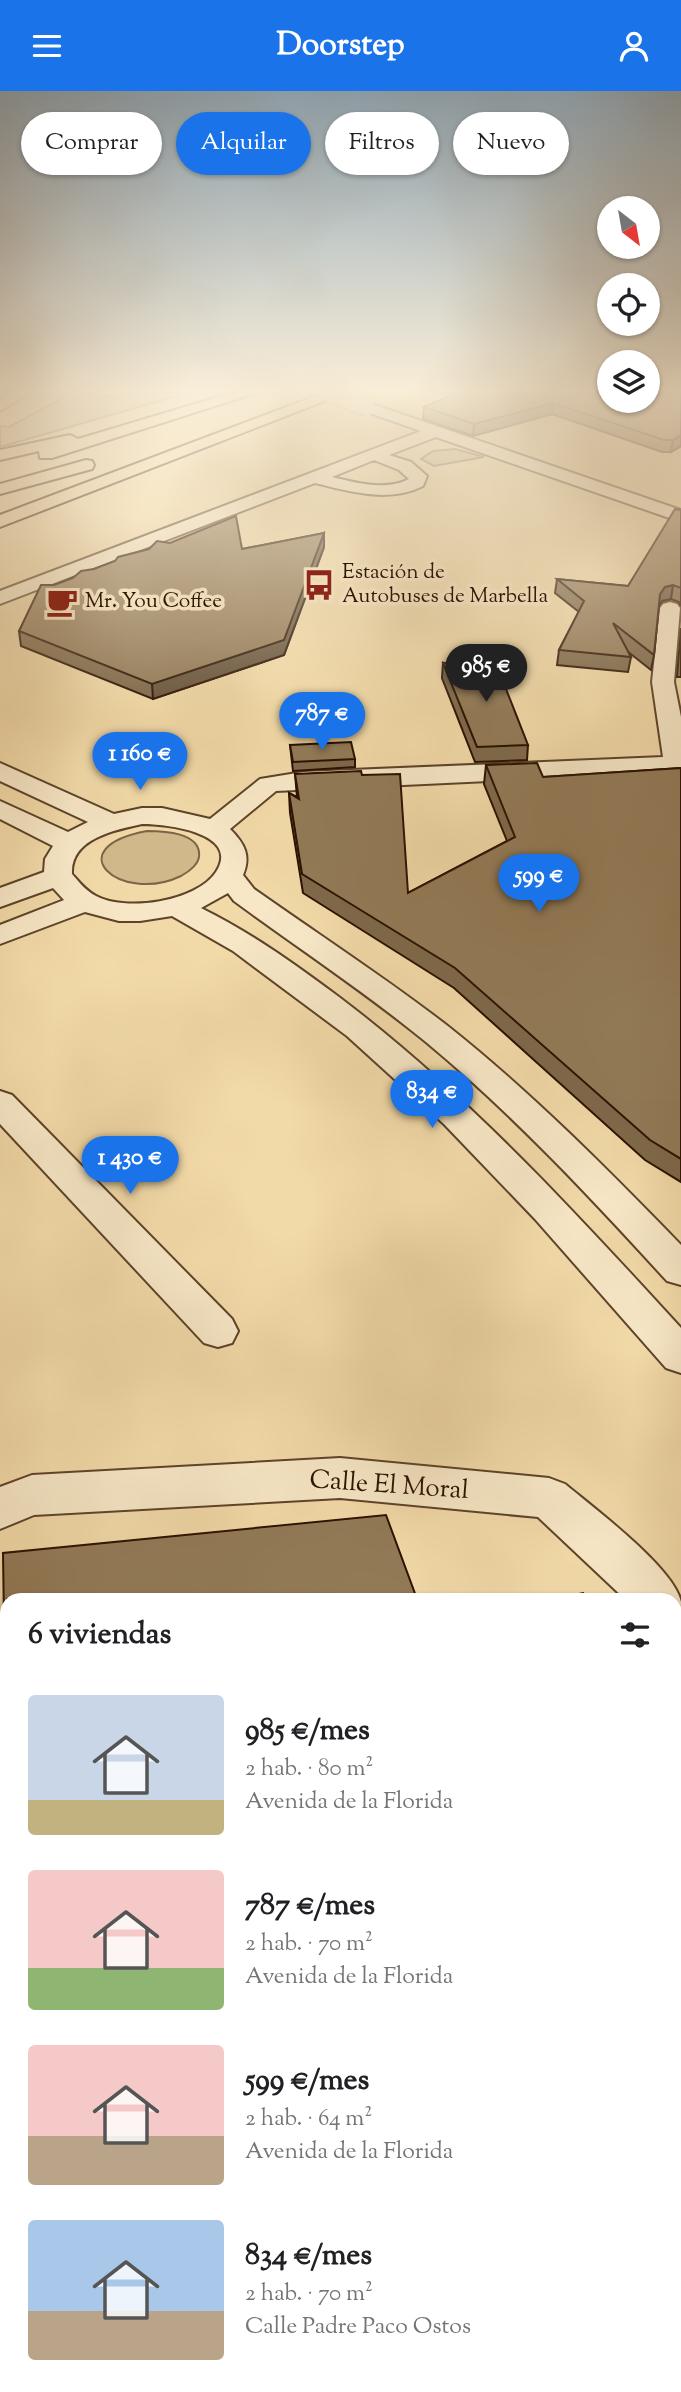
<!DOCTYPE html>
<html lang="es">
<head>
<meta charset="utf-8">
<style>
  body { margin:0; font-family:"Sorts Mill Goudy",serif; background:#f6f6f6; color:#202124; height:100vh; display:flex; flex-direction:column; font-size:26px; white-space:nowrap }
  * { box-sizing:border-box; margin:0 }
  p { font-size:23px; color:#757577 }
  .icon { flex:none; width:38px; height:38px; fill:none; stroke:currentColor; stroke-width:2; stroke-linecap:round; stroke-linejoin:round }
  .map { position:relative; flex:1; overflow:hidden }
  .panel { position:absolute; left:0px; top:1502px; width:682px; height:800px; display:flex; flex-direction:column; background:#fff; border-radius:21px 21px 0 0; box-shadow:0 2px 5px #0004 }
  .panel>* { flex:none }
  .top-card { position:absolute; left:21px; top:21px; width:640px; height:63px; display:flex; gap:14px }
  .needle { width:46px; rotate:149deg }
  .fabs { position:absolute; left:597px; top:105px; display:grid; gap:14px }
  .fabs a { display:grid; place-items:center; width:63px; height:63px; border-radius:50%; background:#fff; box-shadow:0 2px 5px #0004; font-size:35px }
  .price { position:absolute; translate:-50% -60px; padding:0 16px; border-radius:24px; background:#1a73e8; color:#fff; font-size:23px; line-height:46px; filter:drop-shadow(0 2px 4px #0008) }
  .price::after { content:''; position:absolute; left:50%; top:42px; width:21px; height:16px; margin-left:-10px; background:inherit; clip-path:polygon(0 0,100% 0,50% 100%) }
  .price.active { background:#222; color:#fff }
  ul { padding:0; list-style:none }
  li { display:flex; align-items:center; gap:21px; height:175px; padding:0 28px }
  li span { display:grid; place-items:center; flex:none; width:196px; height:140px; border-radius:7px; color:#555 }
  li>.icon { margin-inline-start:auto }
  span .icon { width:84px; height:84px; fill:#fffc; stroke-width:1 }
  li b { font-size:30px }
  h2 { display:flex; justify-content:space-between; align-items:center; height:84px; padding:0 28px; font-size:30px }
  .tag { padding:0 24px; border-radius:32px; background:#fff; box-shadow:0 2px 5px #0004; font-size:24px; line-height:63px }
  .tag.active { background:#1a73e8; color:#fff }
  header { display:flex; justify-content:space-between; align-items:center; height:91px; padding:0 28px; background:#1a73e8; color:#fff; font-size:32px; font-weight:700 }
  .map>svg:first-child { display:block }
  .green { fill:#d0b88b; stroke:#7e6446; stroke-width:2 }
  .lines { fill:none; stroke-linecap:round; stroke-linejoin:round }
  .minor-casing { stroke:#5d432a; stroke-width:4 }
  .highway-casing { stroke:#2b1100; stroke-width:4 }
  .minor { fill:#f7e7c6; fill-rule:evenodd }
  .highway { fill:#f2daa8; fill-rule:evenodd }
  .minor-bridge-casing { stroke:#5d432a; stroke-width:18; stroke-linecap:butt }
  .minor-bridge { stroke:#f7e7c6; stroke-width:17 }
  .wall { fill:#7e694b; stroke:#2b1100; stroke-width:2 }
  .shaded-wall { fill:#66553d; stroke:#2b1100; stroke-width:2 }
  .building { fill:#927a57; stroke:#2b1100; stroke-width:2 }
  .labels { text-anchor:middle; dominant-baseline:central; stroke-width:7; stroke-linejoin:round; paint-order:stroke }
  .far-poi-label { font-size:21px; fill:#2b1100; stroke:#f7e7c6; text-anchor:start }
  .street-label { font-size:26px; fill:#2b1100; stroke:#f7e7c6 }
</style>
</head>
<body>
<header><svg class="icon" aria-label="menu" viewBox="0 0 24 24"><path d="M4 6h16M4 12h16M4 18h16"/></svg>Doorstep<svg class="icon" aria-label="person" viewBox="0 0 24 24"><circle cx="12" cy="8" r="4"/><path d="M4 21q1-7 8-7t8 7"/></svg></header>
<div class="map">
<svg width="681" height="2301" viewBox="0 0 681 2301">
  <rect width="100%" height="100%" fill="#f2daa8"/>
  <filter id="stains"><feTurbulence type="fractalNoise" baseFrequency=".00286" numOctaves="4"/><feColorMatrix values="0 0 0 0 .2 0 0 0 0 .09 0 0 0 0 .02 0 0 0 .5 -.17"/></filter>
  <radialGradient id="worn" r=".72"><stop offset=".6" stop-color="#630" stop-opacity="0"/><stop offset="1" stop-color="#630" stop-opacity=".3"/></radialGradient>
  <!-- green -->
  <path class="green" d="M 124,301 L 191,301 L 0,356 L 0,335 L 9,336 L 72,302 L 118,306 Z
    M 455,358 L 484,366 L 434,375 L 421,368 L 433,360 Z
    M 147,740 C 162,740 202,741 199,766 C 198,774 188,781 181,785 C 120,814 56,757 147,740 Z"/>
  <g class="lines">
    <defs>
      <path id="minor" d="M 12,301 L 31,301 L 0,320 L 0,309 Z
        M 86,301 L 78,306 L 71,302 L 71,301 Z
        M 366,311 L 681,419 L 681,431 L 436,346 L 389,364 L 411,371 L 427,385 L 423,395 C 389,412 351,401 315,392 L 0,513 L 0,500 L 421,340 L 361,319 L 358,316 ZM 374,369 L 399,379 L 409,388 C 386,400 356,392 332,386 Z
        M 670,511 L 677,513 L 680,517 L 674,591 L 681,626 L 681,681 L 276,700 L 230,738 C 245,753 251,765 243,784 L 254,798 C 319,844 386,887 449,936 C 532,1002 607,1078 681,1154 L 681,1194 L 667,1190 C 591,1107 513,1023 426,951 C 365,901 298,857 234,810 L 228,802 L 201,817 C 250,841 295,873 339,906 C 466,1002 574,1120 681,1237 L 681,1282 L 666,1277 L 535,1128 L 444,1033 L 347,945 L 233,860 L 172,825 L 140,830 L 119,830 L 85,821 L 0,853 L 0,834 L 64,809 L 53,797 L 0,816 L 0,797 L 44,781 L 45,768 L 53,755 L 0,728 L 0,710 L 68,741 L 88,731 L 0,690 L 0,672 L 114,723 L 142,717 L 162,717 L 210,728 L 260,688 L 303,681 L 663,666 L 652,591 L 660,517 L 663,513 ZM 142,733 C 164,733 242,741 216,781 C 196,811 126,821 96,805 C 86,800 79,791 72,783 C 70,748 114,739 142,733 Z
        M 0,1000 L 12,1004 L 232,1228 L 238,1240 L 232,1252 L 218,1256 L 204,1252 L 0,1033 Z
        M 340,1367 L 549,1387 L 565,1393 C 595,1418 674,1477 681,1511 C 681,1528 681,1549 681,1566 L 676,1564 L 676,1508 L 625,1508 L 538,1426 L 340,1407 L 34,1424 L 0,1438 L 0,1396 L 32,1384 Z"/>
      <path id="highway" d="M 235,301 L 259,301 L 52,367 L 40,367 L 39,360 L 0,369 L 0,359 L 70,344 L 78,348 Z
        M 326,301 L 348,301 L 0,436 L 0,424 Z
        M 86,369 L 92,370 L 94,374 L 92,378 L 0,403 L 0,393 Z"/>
    </defs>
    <!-- minor casing -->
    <use href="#minor" class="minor-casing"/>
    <!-- highway casing -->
    <use href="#highway" class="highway-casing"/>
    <!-- minor -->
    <use href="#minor" class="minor"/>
    <!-- highway -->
    <use href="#highway" class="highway"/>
    <defs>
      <path id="minor-bridge" d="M 325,301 L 366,316"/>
    </defs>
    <!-- minor-bridge casing -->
    <use href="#minor-bridge" class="minor-bridge-casing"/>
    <!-- minor-bridge -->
    <use href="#minor-bridge" class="minor-bridge"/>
  </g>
  <!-- wall -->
  <path class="wall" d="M 457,301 L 609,301 L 648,310 L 681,355 L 671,361 L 662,361 L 552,323 L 473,345 L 423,328 L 424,316 L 459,302 Z
    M 681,419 L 681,515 L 679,511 L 671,508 L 662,510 L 659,515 L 654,564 L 651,579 L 627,560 L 631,566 L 628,581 L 557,574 L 559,559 L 579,521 L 555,502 L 557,488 L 628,495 Z
    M 324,442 L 324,456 L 284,564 L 153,608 L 21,555 L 19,540 L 54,494 L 94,478 L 170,452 L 242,458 Z
    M 681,537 L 681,586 L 677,586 Z
    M 443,572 L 528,654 L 527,669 L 475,671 L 442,587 Z
    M 290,654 L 355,668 L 355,676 L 293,680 Z
    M 486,674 L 543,686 L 681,677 L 681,1091 L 645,1069 L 454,897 L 303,802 L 290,722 L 289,702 L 297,706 L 295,683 L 408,802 L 507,750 L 484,693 Z
    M 676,1621 L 681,1628 L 681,2157 L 676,2149 Z"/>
  <!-- shaded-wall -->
  <path class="shaded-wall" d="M 553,312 L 552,323 L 473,345 L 474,333 Z
    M 681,344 L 681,355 L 671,361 L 673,349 Z
    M 324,442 L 324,456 L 284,564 L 153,608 L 152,593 Z
    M 673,494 L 671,508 L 662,510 L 657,517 L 660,503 L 665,496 Z"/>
  <!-- building -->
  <path class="building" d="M 460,301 L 609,301 L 609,310 L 648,310 L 648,301 L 681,301 L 681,344 L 673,349 L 664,349 L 553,312 L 474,333 L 424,316 Z
    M 675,418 L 681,419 L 681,497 L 673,494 L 665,496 L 660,503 L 654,564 L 613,532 L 631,566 L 559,559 L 584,510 L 557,488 L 628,495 Z
    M 236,425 L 242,458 L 324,442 L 284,549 L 152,593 L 19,540 L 41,494 L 54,494 L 73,487 L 81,480 L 94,478 L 115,470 L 118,466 L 149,458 L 157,450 L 170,452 Z
    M 495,570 L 528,654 L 477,656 L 443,572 Z
    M 351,651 L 355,668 L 293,671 L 290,654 Z
    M 537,672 L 543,686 L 681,677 L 681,1068 L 650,1049 L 455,877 L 302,783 L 289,702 L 299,708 L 295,683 L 361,680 L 362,684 L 400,683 L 408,802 L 515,746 L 486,674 Z
    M 386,1424 L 417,1508 L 7,1508 L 7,1604 L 5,1601 L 3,1462 Z
    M 583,1502 L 588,1508 L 556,1508 Z
    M 676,1621 L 681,1628 L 681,2138 L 676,2130 Z
    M 0,1806 L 7,1814 L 7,2294 L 416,2294 L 421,2301 L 0,2301 Z"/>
  <!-- sky -->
  <linearGradient id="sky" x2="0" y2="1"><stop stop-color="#91a8b8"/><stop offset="0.48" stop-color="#f9eed8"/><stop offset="1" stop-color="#f9eed8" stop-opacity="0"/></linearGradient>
  <rect width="681" height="624" fill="url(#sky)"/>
  <!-- icons -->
  <defs>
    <symbol id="bus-bare" viewBox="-9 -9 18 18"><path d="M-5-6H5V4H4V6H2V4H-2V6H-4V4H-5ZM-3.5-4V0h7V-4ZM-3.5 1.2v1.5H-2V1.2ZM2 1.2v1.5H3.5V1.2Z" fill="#8f2418" stroke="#f7e7c6" stroke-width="2.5" paint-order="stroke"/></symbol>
    <symbol id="cafe-bare" viewBox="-9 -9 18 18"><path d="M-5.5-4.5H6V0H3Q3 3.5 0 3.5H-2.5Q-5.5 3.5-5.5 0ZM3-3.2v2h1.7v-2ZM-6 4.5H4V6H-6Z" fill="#8f2418" stroke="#f7e7c6" stroke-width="2.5" paint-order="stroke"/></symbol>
  </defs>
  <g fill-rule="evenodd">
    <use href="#bus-bare" x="297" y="472" width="44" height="44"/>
    <use href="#cafe-bare" x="40" y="489" width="44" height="44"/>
  </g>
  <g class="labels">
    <!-- far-poi labels -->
    <g class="far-poi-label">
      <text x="342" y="482">Estación de<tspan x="342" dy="24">Autobuses de Marbella</tspan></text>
      <text x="85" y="511">Mr. You Coffee</text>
    </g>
    <!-- street labels -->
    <g class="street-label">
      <text transform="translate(389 1395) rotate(4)">Calle El Moral</text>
    </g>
  </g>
  <rect width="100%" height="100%" filter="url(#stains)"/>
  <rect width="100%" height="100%" fill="url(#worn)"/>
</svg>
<div class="fabs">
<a><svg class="needle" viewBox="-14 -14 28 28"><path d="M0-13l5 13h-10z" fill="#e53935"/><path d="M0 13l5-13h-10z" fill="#757577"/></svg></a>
<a><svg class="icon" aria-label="locate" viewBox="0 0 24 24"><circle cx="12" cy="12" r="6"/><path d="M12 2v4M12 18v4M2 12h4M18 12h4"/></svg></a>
<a><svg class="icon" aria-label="layers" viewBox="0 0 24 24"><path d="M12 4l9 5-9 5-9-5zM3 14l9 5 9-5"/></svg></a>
</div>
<b class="price active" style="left:486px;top:613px">985 €</b>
<b class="price" style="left:322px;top:661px">787 €</b>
<b class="price" style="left:140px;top:701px">1 160 €</b>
<b class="price" style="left:539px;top:823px">599 €</b>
<b class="price" style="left:432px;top:1039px">834 €</b>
<b class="price" style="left:130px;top:1105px">1 430 €</b>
<div class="top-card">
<a class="tag">Comprar</a>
<a class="tag active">Alquilar</a>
<a class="tag">Filtros</a>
<a class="tag">Nuevo</a>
</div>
<section class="panel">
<h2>6 viviendas<svg class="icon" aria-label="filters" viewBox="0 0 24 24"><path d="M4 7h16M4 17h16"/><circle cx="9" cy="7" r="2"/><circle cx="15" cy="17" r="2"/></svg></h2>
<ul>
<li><span style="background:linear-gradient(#c9d6e8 75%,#c2b280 0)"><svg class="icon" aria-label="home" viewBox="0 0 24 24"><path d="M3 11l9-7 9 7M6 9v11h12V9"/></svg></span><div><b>985 €/mes</b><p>2 hab. · 80 m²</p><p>Avenida de la Florida</p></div></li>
<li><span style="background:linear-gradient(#f6c9c9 70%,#8fb573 0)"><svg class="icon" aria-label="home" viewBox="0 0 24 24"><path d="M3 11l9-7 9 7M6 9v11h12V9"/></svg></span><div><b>787 €/mes</b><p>2 hab. · 70 m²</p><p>Avenida de la Florida</p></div></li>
<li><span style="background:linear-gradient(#f6c9c9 65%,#b9a48a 0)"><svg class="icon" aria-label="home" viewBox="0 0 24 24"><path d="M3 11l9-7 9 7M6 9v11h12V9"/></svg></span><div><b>599 €/mes</b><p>2 hab. · 64 m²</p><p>Avenida de la Florida</p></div></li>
<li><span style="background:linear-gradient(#a9c7e8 65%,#b9a48a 0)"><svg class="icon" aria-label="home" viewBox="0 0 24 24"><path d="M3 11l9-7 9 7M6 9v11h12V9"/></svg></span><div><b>834 €/mes</b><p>2 hab. · 70 m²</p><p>Calle Padre Paco Ostos</p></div></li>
</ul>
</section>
</div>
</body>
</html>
